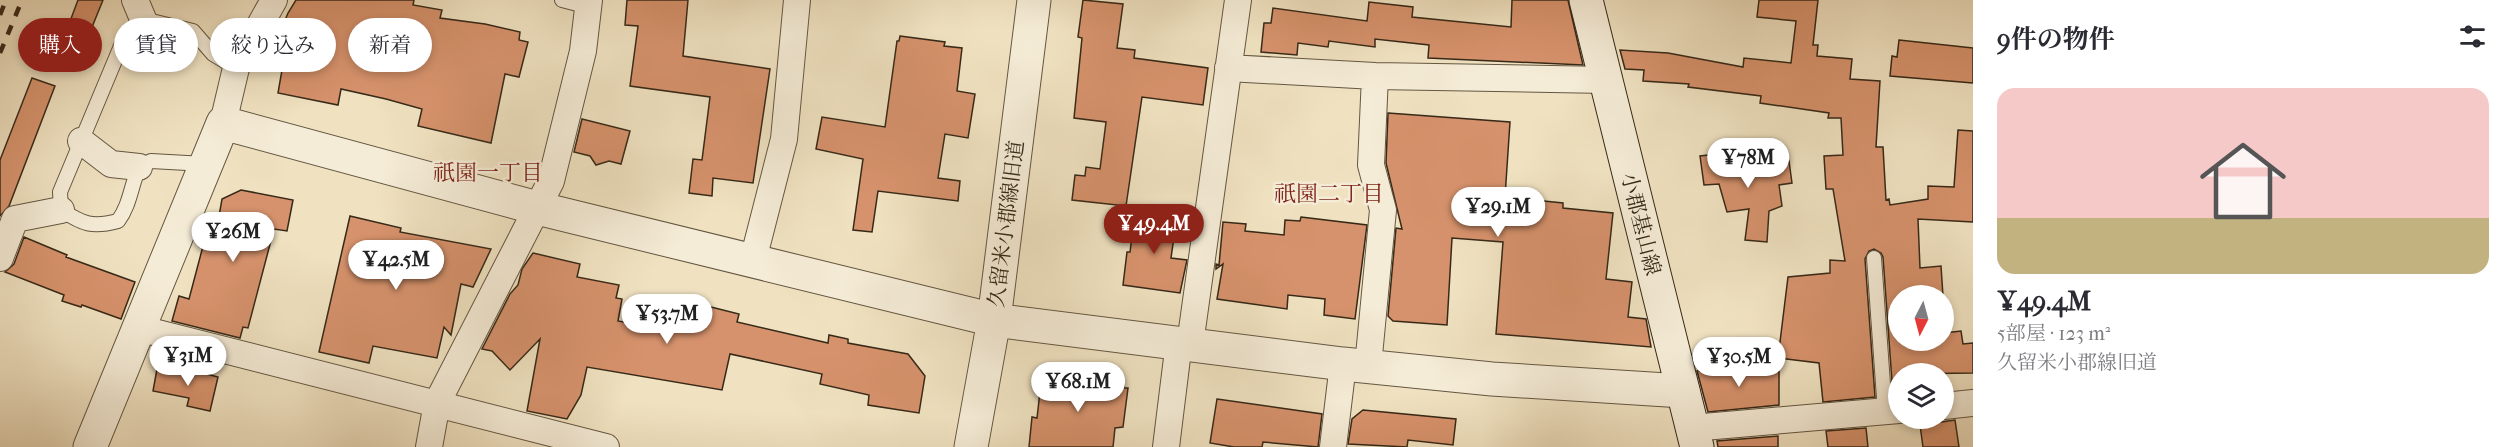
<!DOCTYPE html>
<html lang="ja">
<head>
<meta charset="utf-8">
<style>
  body { margin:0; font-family:"IM FELL French Canon","Noto Serif JP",serif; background:#f7f7f7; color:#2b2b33; height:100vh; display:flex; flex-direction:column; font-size:22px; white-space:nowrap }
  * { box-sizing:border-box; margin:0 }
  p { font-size:20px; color:#7c7c81 }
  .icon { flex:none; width:33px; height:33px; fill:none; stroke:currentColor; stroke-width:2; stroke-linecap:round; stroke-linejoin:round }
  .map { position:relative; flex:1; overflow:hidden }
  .drawer { display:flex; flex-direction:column; background:#fff; width:540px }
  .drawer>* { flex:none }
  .guide { position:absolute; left:18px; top:18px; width:570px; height:54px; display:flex; gap:12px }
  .needle { width:39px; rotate:186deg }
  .fabs { position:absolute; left:1888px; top:285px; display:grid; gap:12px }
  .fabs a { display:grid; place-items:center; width:66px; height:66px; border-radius:50%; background:#fff; box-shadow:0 3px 9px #0003; font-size:30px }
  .price { position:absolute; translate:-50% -51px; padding:0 14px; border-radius:21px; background:#fff; color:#222; font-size:20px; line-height:39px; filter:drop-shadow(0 2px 3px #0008) }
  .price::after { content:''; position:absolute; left:50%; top:36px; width:18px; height:14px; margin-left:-9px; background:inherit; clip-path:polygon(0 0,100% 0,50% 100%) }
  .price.active { background:#8f2418; color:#fff }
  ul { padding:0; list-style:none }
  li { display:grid; align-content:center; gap:12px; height:318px; padding:0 24px }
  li+li { border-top:2px solid #e1e1e2 }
  li span { display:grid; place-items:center; height:186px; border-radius:18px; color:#555 }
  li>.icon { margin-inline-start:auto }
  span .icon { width:108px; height:108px; fill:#fffc; stroke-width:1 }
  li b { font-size:26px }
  h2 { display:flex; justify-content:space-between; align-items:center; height:72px; padding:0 24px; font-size:26px }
  .pill { padding:0 21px; border-radius:27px; background:#fff; box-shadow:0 3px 9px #0003; font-size:21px; line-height:54px }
  .pill.active { background:#8f2418; color:#fff }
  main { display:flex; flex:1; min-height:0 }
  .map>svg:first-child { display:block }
  .building { fill:#d6926c; stroke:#362918; stroke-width:1.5 }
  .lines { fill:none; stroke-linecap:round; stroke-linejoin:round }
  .service-casing { stroke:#645742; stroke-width:16 }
  .minor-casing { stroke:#645742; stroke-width:28 }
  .tertiary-casing { stroke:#645742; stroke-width:35 }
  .secondary-casing { stroke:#362918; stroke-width:35 }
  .service { stroke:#f5ecd7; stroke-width:14 }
  .minor { stroke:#f5ecd7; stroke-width:26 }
  .tertiary { stroke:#f5ecd7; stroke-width:33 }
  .secondary { stroke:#f5ecd7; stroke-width:33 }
  .rail { stroke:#362918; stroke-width:4.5; stroke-dasharray:10 10; stroke-linecap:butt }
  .labels { text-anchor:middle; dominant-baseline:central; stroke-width:5; stroke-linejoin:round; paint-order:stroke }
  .street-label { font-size:21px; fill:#362918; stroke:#f5ecd7 }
  .neighbourhood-label { font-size:22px; fill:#7a1f14; stroke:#f5ecd7 }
</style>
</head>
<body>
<main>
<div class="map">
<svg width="1973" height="447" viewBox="0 0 1973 447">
  <rect width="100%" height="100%" fill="#f0e2c1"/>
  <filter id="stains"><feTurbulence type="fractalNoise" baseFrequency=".00333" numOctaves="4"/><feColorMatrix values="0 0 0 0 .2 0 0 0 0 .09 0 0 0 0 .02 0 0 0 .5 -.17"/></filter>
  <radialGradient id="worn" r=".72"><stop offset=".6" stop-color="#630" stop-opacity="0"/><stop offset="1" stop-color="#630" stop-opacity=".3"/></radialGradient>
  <!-- building -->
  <path class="building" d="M 78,0 L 103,0 L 90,32 L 69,24 Z
    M 296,0 L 414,0 L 413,5 L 442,10 L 440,18 L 485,24 L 520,32 L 519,40 L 528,42 L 519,77 L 505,74 L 491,143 L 418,126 L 422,109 L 386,99 L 341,89 L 338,105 L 278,93 L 282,70 L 265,68 L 288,13 Z
    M 627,0 L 688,0 L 683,56 L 770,69 L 753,183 L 713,178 L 712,196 L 689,193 L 693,159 L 702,160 L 710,97 L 630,86 L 638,26 L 625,25 Z
    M 1083,0 L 1123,4 L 1117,48 L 1135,50 L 1134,58 L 1208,68 L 1203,105 L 1142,97 L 1126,206 L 1072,200 L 1075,175 L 1085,176 L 1086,167 L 1100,169 L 1106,122 L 1074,118 L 1082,38 L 1078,37 Z
    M 1512,0 L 1568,0 L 1583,65 L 1428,58 L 1429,45 L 1375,39 L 1375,47 L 1329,41 L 1328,47 L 1298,43 L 1297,55 L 1261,52 L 1264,23 L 1271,23 L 1273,8 L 1367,21 L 1369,2 L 1413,7 L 1412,17 L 1511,27 Z
    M 1759,0 L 1818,0 L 1813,45 L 1818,45 L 1817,56 L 1852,59 L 1850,79 L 1880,81 L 1876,147 L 1883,147 L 1886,200 L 1889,199 L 1890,205 L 1928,199 L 1928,186 L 1954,187 L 1958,130 L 1973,131 L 1973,222 L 1918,219 L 1920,268 L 1941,266 L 1943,296 L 1899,296 L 1899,340 L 1944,340 L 1944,333 L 1961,331 L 1963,344 L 1973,343 L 1973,373 L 1899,374 L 1899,395 L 1893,395 L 1883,257 L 1881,253 L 1874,249 L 1869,251 L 1865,259 L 1875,397 L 1823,402 L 1819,363 L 1778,358 L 1788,277 L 1830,273 L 1830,260 L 1845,261 L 1833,189 L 1826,189 L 1824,156 L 1843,155 L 1841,118 L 1828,118 L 1829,113 L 1760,103 L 1761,96 L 1688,87 L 1689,84 L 1643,81 L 1644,70 L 1625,69 L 1620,50 L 1668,53 L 1743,67 L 1744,58 L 1791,63 L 1796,21 L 1757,17 Z
    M 900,36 L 945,42 L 944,46 L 962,48 L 957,91 L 975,94 L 968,138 L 945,134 L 938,178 L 960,181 L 958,201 L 878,191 L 872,232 L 853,230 L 863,159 L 816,149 L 822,117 L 885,127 L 897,41 L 899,41 Z
    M 1899,40 L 1973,48 L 1973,83 L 1890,76 L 1892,56 L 1897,57 Z
    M 32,78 L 55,86 L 9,206 L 0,216 L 0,160 Z
    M 1388,113 L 1510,122 L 1505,197 L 1563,203 L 1563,208 L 1613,213 L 1606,279 L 1632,282 L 1628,317 L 1646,319 L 1651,347 L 1496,334 L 1503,242 L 1452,238 L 1447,325 L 1393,321 L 1388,316 L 1396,228 L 1402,229 L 1386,163 Z
    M 582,119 L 630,131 L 621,164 L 609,161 L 596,165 L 590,156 L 574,152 Z
    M 1726,153 L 1727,162 L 1744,159 L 1745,166 L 1789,161 L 1792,183 L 1779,185 L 1782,206 L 1769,211 L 1767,242 L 1745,240 L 1749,209 L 1727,212 L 1719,184 L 1704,185 L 1700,156 Z
    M 241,190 L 293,200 L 287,231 L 274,229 L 248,328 L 243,327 L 240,338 L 172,321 L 179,296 L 189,299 L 207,231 L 216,233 L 222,199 Z
    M 1135,212 L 1177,216 L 1171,258 L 1187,260 L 1180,293 L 1123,285 L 1127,252 L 1130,252 Z
    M 350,216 L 401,228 L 400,232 L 491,249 L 473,287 L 461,284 L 451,335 L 444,327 L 437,358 L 373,346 L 369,363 L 319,352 Z
    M 1301,217 L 1367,225 L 1355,319 L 1324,315 L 1325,299 L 1288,295 L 1287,309 L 1217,299 L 1223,264 L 1216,269 L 1216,264 L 1219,265 L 1223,222 L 1246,224 L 1245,231 L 1284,235 L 1285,220 L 1300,221 Z
    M 24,237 L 67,255 L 66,257 L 135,282 L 121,319 L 82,305 L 81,307 L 62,301 L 64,295 L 5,272 L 14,264 Z
    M 533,253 L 580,264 L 577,277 L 619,285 L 616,298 L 622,299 L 618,321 L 678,332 L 683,300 L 739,314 L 737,322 L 828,343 L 829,335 L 848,339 L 848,343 L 908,354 L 925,376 L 919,413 L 868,405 L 869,395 L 820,384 L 822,374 L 730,354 L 722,390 L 587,367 L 581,395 L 567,419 L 527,411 L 540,339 L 510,370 L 492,351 L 482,349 L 510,294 L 518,285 L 522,269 Z
    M 1737,363 L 1738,369 L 1779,369 L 1779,405 L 1708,412 L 1697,371 Z
    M 157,369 L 194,376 L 195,371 L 218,377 L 210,411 L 187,406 L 189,398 L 153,391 Z
    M 1042,374 L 1124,384 L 1124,388 L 1128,388 L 1123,427 L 1115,428 L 1113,447 L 1029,447 L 1032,417 L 1037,418 Z
    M 1217,399 L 1322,414 L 1318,447 L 1263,442 L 1262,447 L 1234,447 L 1210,443 Z
    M 1363,410 L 1456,419 L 1453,445 L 1408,440 L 1407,447 L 1348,444 L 1352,419 Z
    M 1955,420 L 1959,447 L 1923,447 L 1920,425 Z
    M 1866,428 L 1868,447 L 1828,447 L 1826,431 Z
    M 1778,436 L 1778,447 L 1718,447 L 1717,441 Z"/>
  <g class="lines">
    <defs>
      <path id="service" d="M 562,0 L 589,7
        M 205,164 L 151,161 L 139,167 C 131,186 130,205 118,221 C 92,228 83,224 61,210 L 60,192 L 126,34 L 143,19 L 193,31 L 213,54 L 236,68
        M 1874,258 L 1885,412"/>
      <path id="minor" d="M 135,0 L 143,19
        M 1228,68 L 1375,76 L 1606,80
        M 223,123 L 236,68 L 274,0
        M 81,141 L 111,164 L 139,167
        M 0,258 L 15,219 L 61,210
        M 753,260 L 784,139 L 797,0
        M 138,328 L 606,447
        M 1190,344 L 1238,0
        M 1368,366 L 1383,210 L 1371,165 L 1375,76
        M 1944,406 L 1973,403
        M 1692,428 L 1899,410
        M 429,447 L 437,403 L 551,181 L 583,51 L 589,0
        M 1166,447 L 1179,342
        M 1333,447 L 1343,364"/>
      <path id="tertiary" d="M 90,447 L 223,123 L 537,208 L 994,320 L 1343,364 L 1492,379 L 1683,391
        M 971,447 L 994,320 L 1034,0"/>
      <path id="secondary" d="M 1586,0 L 1697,447"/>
    </defs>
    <!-- service casing -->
    <use href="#service" class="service-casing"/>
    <!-- minor casing -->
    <use href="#minor" class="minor-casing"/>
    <!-- tertiary casing -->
    <use href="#tertiary" class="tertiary-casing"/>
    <!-- secondary casing -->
    <use href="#secondary" class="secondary-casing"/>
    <!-- service -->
    <use href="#service" class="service"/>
    <!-- minor -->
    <use href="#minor" class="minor"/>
    <!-- tertiary -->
    <use href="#tertiary" class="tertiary"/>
    <!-- secondary -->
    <use href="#secondary" class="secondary"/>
    <!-- rail -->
    <path class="rail" d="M 0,15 L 6,0
      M 0,53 L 22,0"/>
  </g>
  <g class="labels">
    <!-- street labels -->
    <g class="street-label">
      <text transform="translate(1006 224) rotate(-83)">久留米小郡線旧道</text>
      <text transform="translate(1641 224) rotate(76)">小郡基山線</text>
    </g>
    <!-- neighbourhood labels -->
    <g class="neighbourhood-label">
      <text x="488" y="173">祇園一丁目</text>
      <text x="1329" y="194">祇園二丁目</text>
    </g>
  </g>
  <rect width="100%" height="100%" filter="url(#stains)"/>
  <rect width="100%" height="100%" fill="url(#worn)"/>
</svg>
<div class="fabs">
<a><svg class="needle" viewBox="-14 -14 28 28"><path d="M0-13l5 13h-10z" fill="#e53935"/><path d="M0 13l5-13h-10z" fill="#7c7c81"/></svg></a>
<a><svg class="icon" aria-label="layers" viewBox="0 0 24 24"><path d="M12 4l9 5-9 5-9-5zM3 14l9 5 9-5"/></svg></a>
</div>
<b class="price" style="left:1748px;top:189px">¥78M</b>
<b class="price" style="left:1498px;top:238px">¥29.1M</b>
<b class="price active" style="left:1154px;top:255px">¥49.4M</b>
<b class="price" style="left:233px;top:263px">¥26M</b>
<b class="price" style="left:396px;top:291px">¥42.5M</b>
<b class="price" style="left:667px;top:345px">¥53.7M</b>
<b class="price" style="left:188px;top:387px">¥31M</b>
<b class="price" style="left:1739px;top:388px">¥30.5M</b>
<b class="price" style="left:1078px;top:413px">¥68.1M</b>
<div class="guide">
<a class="pill active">購入</a>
<a class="pill">賃貸</a>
<a class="pill">絞り込み</a>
<a class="pill">新着</a>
</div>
</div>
<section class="drawer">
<h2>9件の物件<svg class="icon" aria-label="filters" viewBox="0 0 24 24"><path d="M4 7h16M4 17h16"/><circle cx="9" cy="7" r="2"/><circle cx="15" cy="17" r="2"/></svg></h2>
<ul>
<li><span style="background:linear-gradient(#f6c9c9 70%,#c2b280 0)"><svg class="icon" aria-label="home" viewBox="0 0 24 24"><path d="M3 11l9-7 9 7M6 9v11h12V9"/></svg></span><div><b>¥49.4M</b><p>5部屋 · 123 m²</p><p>久留米小郡線旧道</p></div></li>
</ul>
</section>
</main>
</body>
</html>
